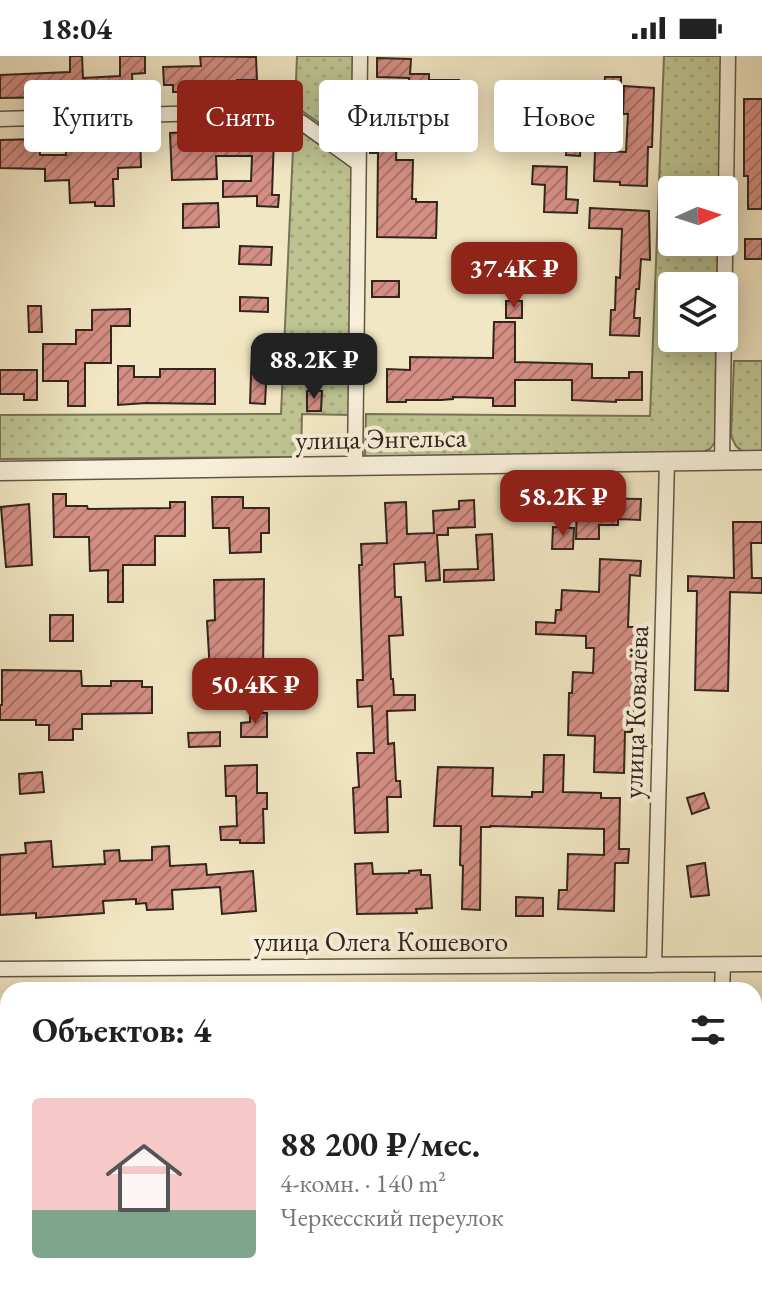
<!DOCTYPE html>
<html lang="ru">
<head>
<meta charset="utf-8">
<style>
  body { margin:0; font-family:"EB Garamond",serif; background:#f6f6f6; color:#222; height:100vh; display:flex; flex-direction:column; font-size:30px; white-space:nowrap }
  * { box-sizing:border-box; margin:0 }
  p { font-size:26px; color:#767676 }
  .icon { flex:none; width:44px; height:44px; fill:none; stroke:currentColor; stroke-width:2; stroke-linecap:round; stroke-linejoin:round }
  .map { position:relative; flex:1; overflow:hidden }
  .drawer { position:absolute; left:0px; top:926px; width:762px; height:312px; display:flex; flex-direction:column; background:#fff; border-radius:24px 24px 0 0; box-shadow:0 4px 20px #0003 }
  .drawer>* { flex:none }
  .top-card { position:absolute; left:24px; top:24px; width:714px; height:72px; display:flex; gap:16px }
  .needle { width:52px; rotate:87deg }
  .controls { position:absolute; left:658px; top:120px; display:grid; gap:16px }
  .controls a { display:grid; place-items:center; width:80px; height:80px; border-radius:8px; background:#fff; box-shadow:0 4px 20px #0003; font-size:40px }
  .price { position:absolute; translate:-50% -68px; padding:0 18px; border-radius:16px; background:#8f2418; color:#fff; font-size:26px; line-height:52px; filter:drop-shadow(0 2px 4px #0008) }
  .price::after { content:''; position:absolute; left:50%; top:48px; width:24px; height:18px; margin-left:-12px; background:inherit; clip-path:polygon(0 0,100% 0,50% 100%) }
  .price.selected { background:#222; color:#fff }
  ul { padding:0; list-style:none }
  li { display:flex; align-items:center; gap:24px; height:200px; padding:0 32px }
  li span { display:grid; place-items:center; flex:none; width:224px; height:160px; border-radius:8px; color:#555 }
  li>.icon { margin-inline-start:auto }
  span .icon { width:96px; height:96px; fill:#fffc; stroke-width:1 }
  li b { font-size:34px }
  h2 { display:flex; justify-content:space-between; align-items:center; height:96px; padding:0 32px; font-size:34px }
  .tag { padding:0 28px; border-radius:8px; background:#fff; box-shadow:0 4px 20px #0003; font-size:28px; line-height:72px }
  .tag.selected { background:#8f2418; color:#fff }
  .status { display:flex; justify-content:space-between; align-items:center; height:56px; padding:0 40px; background:#fff; direction:ltr }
  .status svg { height:22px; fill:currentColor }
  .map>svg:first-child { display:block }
  .grass { fill:url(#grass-dots); stroke:#787458; stroke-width:2 }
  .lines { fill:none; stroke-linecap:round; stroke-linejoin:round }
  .stream { stroke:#72817b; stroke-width:5 }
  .building { fill:url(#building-hatch); stroke:#32251d; stroke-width:2 }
  .minor-casing { stroke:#625647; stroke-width:17 }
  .tertiary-casing { stroke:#625647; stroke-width:21 }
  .minor { stroke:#f7efd9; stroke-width:14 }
  .tertiary { stroke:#f7efd9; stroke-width:18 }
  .labels { text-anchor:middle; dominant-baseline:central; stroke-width:8; stroke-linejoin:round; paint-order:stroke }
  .street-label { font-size:28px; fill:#32251d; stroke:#f7efd9 }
</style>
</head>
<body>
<div class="status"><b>18:04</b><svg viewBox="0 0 49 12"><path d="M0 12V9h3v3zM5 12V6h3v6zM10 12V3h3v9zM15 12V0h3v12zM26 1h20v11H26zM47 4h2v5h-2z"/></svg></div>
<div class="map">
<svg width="762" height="1238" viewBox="0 0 762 1238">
  <defs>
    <pattern id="grass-dots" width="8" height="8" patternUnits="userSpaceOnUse" patternTransform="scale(2)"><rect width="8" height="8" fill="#bec492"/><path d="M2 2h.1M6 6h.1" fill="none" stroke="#a4a87d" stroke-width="1.8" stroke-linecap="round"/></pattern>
    <pattern id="building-hatch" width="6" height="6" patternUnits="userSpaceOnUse" patternTransform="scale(2)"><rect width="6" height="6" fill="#d48e84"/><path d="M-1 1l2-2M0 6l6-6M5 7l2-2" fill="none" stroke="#ad746b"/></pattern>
  </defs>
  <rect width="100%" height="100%" fill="#f2e7c4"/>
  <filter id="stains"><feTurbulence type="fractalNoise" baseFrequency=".0025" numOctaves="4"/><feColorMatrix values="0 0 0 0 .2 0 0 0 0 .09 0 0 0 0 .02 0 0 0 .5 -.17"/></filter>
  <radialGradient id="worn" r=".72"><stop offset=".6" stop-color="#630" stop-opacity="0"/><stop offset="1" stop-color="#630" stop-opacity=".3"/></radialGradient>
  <!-- grass -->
  <path class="grass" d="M 297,0 L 353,0 L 352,90 L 295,50 Z
    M 664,0 L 721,0 L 719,134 L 672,134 L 672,186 L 718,186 L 717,230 L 672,230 L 672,282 L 716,282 L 715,386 L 710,393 L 703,396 L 365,401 L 366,358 L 650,360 Z
    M 294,71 L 352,111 L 349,359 L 302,358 L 301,401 L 0,403 L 0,359 L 281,358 Z
    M 734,305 L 762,305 L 762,396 L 743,396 L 736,390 L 731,380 Z"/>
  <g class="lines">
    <!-- stream -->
    <path class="stream" d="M 749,1230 L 755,1238"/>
  </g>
  <!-- building -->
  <path class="building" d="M 70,0 L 82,0 L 83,22 L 120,20 L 120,0 L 145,0 L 145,17 L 132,18 L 133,40 L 83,42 L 84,44 L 62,45 L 62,41 L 0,42 L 0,19 L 70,16 Z
    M 200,0 L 256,1 L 257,24 L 237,24 L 237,35 L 173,36 L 173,29 L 164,29 L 163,11 L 201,10 Z
    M 377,2 L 411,3 L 410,18 L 429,18 L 429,24 L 459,24 L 457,72 L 397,74 L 396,104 L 413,104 L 412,143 L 416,143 L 416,146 L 437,146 L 436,182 L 377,181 L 378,97 L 370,97 L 370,79 L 375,79 L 375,46 L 409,46 L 409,22 L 377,21 Z
    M 605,21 L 621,21 L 621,36 L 604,35 Z
    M 624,30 L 654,32 L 652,91 L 648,91 L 647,130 L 620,129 L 620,126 L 594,125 L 595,95 L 626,96 L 628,58 L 623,58 Z
    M 744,43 L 762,43 L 762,153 L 748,153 L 748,120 L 744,120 Z
    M 238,74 L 238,79 L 274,81 L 272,139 L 279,139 L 278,151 L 257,150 L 257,140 L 223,141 L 223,125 L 251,125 L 252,100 L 216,100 L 217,123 L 172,124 L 170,77 Z
    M 140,77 L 141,111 L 118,112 L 118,123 L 113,123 L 114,150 L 95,150 L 95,146 L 70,147 L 69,124 L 45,125 L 45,113 L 0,112 L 0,84 L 39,83 L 40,99 L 66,99 L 65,78 Z
    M 568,78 L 581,79 L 580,100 L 566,99 Z
    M 533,110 L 567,111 L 566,143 L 578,144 L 577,157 L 544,156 L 545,129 L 532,128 Z
    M 218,147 L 219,171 L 183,172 L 183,148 Z
    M 590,152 L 649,155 L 650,204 L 641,203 L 639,233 L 636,233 L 634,262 L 640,262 L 639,280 L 610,279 L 611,254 L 615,254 L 616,221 L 620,222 L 622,173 L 589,172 Z
    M 745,183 L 762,183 L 762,203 L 745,203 Z
    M 240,190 L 272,191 L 271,209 L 239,208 Z
    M 372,225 L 399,225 L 399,241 L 372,241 Z
    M 240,241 L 268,242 L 268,256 L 240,255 Z
    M 506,245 L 522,245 L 522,262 L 506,262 Z
    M 28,250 L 41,250 L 42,276 L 29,276 Z
    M 130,253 L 130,270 L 111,270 L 111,307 L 85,307 L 85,350 L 68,350 L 68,325 L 43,325 L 43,288 L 76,288 L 76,274 L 92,274 L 92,254 Z
    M 494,266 L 515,266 L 515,306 L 592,308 L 592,322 L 629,322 L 629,316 L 642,316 L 642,344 L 616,344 L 616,346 L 572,344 L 572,324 L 515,324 L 515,350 L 493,350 L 493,342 L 453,341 L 453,343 L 441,344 L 406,344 L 406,346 L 387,346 L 387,313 L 410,314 L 410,301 L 493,302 Z
    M 252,291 L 270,292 L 270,308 L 267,308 L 265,348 L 250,347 Z
    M 118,310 L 134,310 L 134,321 L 160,321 L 160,313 L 215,313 L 215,348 L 146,347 L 118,349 Z
    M 0,314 L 37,314 L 37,344 L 24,344 L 24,338 L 0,338 Z
    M 307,335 L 322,335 L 321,355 L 307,355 Z
    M 53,438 L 66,438 L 66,450 L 87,450 L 88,453 L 170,452 L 170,446 L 185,446 L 185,480 L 155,480 L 155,509 L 123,509 L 123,546 L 108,546 L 108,514 L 90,515 L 89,481 L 54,481 Z
    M 212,441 L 243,441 L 243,452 L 269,452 L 269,477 L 261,477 L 261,496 L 230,497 L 229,472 L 213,472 Z
    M 577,442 L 641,443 L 640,464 L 618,463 L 618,469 L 599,469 L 599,483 L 576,483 Z
    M 474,444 L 475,471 L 448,472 L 448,479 L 437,479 L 440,524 L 426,525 L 425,506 L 394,508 L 395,541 L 401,541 L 403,579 L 389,580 L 391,623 L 393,623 L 394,639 L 415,639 L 415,654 L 387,655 L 388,688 L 394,687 L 396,725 L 400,725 L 401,741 L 387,741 L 388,776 L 355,777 L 353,732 L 359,731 L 357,697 L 374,697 L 372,650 L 358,651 L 357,624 L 363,624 L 359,509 L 362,509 L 361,488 L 387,487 L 385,447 L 406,446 L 407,478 L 434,477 L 433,455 L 459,453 L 459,445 Z
    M 29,448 L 32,509 L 6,511 L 1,451 Z
    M 733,466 L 762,466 L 762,487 L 751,487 L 752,522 L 762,522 L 762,537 L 730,536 L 728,635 L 695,634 L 697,535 L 688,535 L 688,520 L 734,522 Z
    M 553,471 L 574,472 L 573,493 L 552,493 Z
    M 492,478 L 494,524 L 444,526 L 444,514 L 478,513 L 476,479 Z
    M 600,503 L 641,505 L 640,520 L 630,519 L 628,571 L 635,571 L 635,605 L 632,676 L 625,676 L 624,717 L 594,716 L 595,680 L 568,679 L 569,637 L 572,637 L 573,616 L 593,617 L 594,592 L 586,592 L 586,580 L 536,578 L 536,566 L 555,567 L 556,554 L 561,554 L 562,534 L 599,536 Z
    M 264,523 L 263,616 L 210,617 L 207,565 L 215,564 L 214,524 Z
    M 50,559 L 73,559 L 73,585 L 50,585 Z
    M 2,614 L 81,615 L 82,630 L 111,630 L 111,625 L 142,625 L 142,631 L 152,631 L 152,657 L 82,658 L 82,673 L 73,673 L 73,684 L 49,684 L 49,669 L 36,669 L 36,664 L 0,664 L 0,649 L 2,649 Z
    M 250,657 L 267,657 L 267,681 L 241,681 L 241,667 L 250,666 Z
    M 220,676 L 220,690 L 189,691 L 188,677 Z
    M 544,699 L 564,699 L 563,736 L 601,737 L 601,742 L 620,742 L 619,793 L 629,793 L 628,807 L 615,807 L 614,855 L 558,853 L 559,834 L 567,834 L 568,798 L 604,799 L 604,773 L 490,770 L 490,771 L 481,771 L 480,854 L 462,853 L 463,810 L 460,809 L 461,770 L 434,770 L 438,711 L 493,712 L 492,740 L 532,741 L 532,736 L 543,736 Z
    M 257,709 L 257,737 L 267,737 L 267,753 L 263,753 L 264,787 L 240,787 L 240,784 L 221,784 L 220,771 L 237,770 L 236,740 L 226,740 L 225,710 Z
    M 42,716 L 44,736 L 20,738 L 19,718 Z
    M 704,737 L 709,752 L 692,758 L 687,742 Z
    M 51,785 L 53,811 L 105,808 L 104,795 L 119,794 L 120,805 L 152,804 L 152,791 L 169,790 L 170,810 L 206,808 L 207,819 L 253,815 L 256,855 L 222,858 L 220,831 L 172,834 L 173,853 L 147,854 L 146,847 L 136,848 L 136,843 L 103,845 L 104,857 L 36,862 L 36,857 L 0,859 L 0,799 L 26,797 L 25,787 Z
    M 372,807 L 373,818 L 409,817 L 409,815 L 421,814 L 421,819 L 430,819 L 432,852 L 416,853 L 417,857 L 357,858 L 355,808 Z
    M 705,807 L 709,839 L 691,841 L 687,810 Z
    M 516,841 L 543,842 L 543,860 L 516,860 Z"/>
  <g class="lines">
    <defs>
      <path id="minor" d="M 0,63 L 272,55 L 301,66 L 358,107
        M 722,405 L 728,0
        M 355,410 L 360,0
        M 654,909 L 667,405
        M 0,913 L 762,908
        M 722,934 L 723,909
        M 712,1238 L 712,1230"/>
      <path id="tertiary" d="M 0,415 L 762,404"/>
    </defs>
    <!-- minor casing -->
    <use href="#minor" class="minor-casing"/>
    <!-- tertiary casing -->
    <use href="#tertiary" class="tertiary-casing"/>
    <!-- minor -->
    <use href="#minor" class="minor"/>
    <!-- tertiary -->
    <use href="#tertiary" class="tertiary"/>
  </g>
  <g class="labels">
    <!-- street labels -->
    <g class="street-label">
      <text transform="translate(381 382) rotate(-1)">улица Энгельса</text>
      <text transform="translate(635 656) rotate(-88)">улица Ковалёва</text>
      <text x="381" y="885">улица Олега Кошевого</text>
    </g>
  </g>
  <rect width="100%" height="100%" filter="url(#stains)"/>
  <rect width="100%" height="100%" fill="url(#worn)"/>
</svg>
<div class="controls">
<a><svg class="needle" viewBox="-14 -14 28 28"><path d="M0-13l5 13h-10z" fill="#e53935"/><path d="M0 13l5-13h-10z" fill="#767676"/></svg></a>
<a><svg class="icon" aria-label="layers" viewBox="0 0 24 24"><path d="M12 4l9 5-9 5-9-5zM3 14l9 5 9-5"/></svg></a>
</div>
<b class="price" style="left:514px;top:254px">37.4K ₽</b>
<b class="price selected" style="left:314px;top:345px">88.2K ₽</b>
<b class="price" style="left:563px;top:482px">58.2K ₽</b>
<b class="price" style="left:255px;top:670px">50.4K ₽</b>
<div class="top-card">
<a class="tag">Купить</a>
<a class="tag selected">Снять</a>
<a class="tag">Фильтры</a>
<a class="tag">Новое</a>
</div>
<section class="drawer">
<h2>Объектов: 4<svg class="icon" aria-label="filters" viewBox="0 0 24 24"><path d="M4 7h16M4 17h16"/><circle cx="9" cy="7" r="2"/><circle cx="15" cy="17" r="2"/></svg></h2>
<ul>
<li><span style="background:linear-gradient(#f6c9c9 70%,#7fa58c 0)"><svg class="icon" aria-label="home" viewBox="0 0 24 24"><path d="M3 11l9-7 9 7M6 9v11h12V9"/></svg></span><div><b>88 200 ₽/мес.</b><p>4-комн. · 140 m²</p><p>Черкесский переулок</p></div></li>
</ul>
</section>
</div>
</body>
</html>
